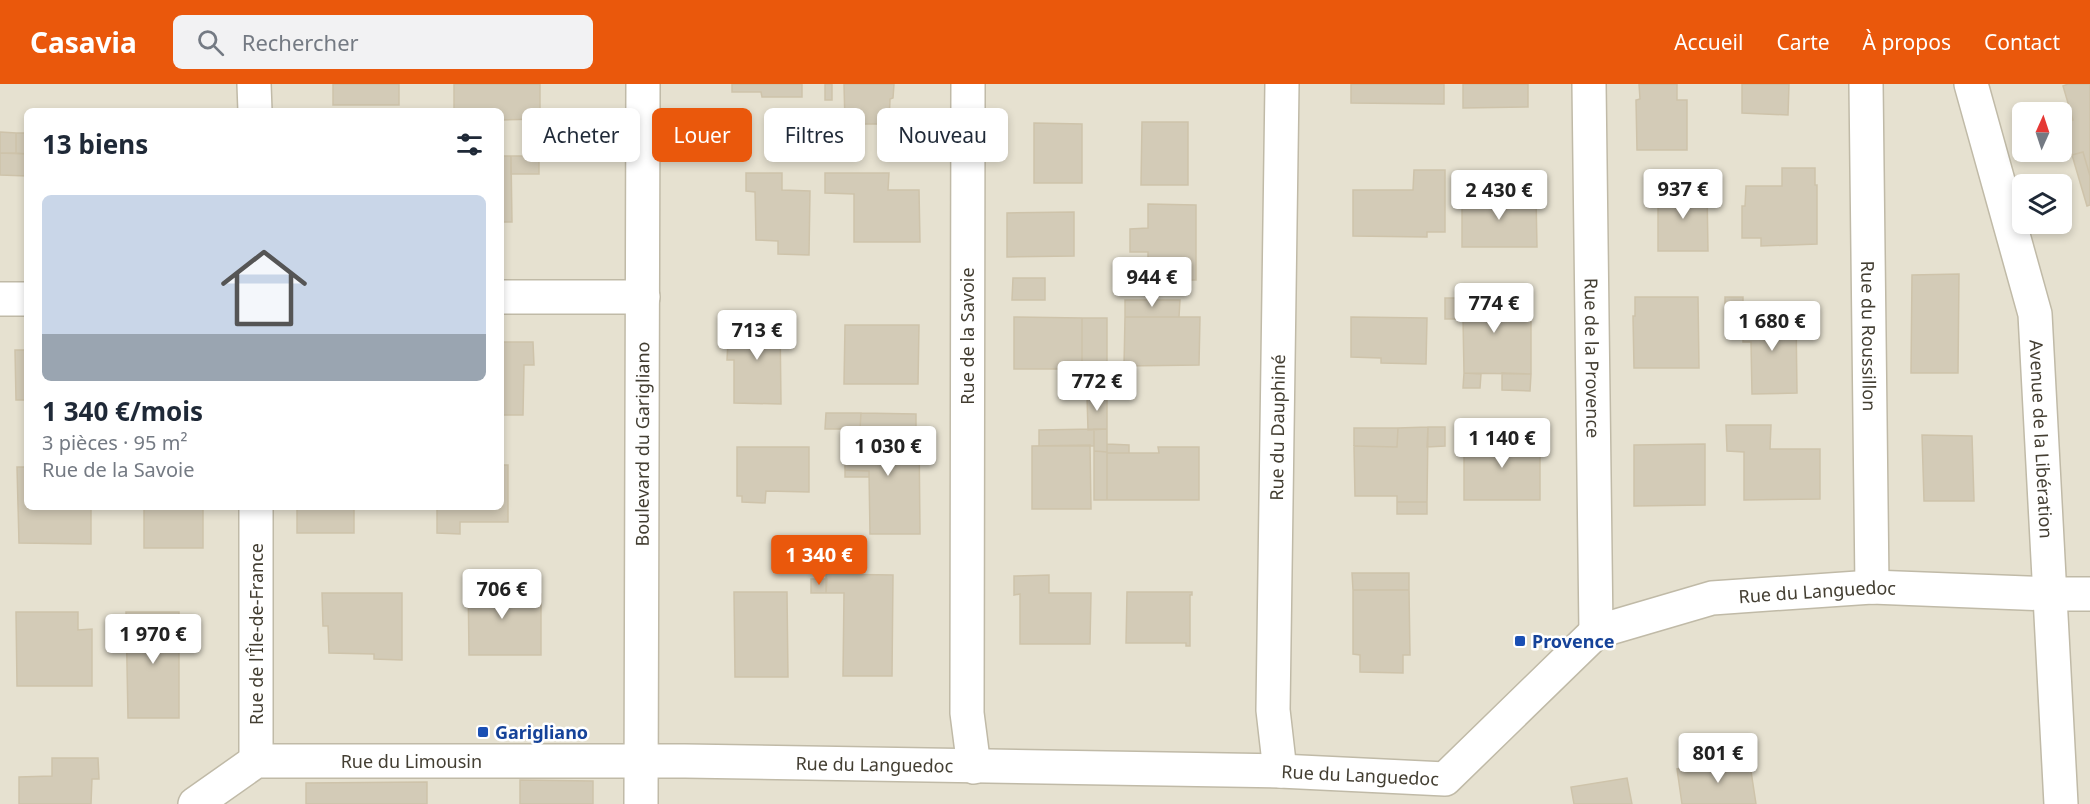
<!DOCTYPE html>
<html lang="fr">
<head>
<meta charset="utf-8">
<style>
  body { margin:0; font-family:"Noto Sans",sans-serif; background:#f2f2f3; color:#1f2937; height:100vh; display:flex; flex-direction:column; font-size:22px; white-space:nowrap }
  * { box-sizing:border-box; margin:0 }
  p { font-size:20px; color:#747a83 }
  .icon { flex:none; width:33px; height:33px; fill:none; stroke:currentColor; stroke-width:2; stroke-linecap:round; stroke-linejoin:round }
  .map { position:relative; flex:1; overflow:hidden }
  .panel { position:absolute; left:24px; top:24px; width:480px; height:402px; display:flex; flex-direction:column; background:#fff; border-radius:9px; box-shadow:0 3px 9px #0003 }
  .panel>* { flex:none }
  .hud { position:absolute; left:522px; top:24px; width:570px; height:54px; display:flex; gap:12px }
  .needle { width:39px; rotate:3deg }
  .controls { position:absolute; left:2012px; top:18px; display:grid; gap:12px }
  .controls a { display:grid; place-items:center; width:60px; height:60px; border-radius:9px; background:#fff; box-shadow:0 3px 9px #0003; font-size:30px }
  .price { position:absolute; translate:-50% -51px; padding:0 14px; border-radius:6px; background:#fff; color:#222; font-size:20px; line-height:39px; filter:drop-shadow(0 2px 3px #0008) }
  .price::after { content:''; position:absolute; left:50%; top:36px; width:18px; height:14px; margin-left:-9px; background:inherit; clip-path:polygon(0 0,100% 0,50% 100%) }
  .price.selected { background:#ea580c; color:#fff }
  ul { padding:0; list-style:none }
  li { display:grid; align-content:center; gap:12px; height:318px; padding:0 18px }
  li span { display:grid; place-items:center; height:186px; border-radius:9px; color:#555 }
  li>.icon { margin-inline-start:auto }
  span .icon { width:108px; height:108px; fill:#fffc; stroke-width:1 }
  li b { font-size:26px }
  h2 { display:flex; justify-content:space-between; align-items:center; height:72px; padding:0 18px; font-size:26px }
  .chip { padding:0 21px; border-radius:9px; background:#fff; box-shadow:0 3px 9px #0003; font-size:21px; line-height:54px }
  .chip.selected { background:#ea580c; color:#fff }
  header { display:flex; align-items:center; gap:36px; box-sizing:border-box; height:84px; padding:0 30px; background:#ea580c; color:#fff }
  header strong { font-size:28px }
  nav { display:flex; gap:33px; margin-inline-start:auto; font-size:21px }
  .search { width:420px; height:54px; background:#f2f2f3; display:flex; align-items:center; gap:15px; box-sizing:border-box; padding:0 21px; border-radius:9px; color:#747a83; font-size:22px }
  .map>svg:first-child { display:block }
  .residential { fill:#e6e1d0; fill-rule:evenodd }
  .building { fill:#d3cbb7; stroke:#cec3aa; stroke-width:1.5 }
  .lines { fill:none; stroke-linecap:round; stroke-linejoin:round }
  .minor-casing { stroke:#c0baa7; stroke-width:36 }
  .minor { stroke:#fff; stroke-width:33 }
  .transit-dot { fill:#1a4fb4; stroke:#fff; stroke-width:2 }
  .labels { text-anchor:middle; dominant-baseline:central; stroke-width:5; stroke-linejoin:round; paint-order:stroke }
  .street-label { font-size:18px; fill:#433e32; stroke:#fff }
  .transit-label { font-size:18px; font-weight:bold; fill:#164399; stroke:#fff; text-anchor:start }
</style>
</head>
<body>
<header>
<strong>Casavia</strong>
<div class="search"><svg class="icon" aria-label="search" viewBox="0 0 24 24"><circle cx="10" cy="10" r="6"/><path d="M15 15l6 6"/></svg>Rechercher</div>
<nav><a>Accueil</a><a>Carte</a><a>À propos</a><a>Contact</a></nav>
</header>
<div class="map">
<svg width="2090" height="720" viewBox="0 0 2090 720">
  <rect width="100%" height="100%" fill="#f1eee2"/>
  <!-- residential -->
  <path class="residential" d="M 0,0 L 2090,0 L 2090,720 L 0,720 ZM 27,27 L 501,27 L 501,423 L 27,423 ZM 2022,28 L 2061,28 L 2061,68 L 2022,68 ZM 2022,100 L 2061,100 L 2061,140 L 2022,140 Z"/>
  <!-- building -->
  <path class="building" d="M 333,0 L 399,0 L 399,21 L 333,21 Z
    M 454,0 L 540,0 L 540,35 L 501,36 L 501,27 L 454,27 Z
    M 732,0 L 802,0 L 802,13 L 762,13 L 761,8 L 732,8 Z
    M 825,0 L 832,0 L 832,16 L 825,16 Z
    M 844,0 L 894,0 L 893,14 L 890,15 L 889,40 L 845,40 Z
    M 1351,0 L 1444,0 L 1444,20 L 1351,19 Z
    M 1463,0 L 1528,0 L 1528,23 L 1463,24 Z
    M 1639,0 L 1677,0 L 1677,16 L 1687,16 L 1687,66 L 1637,66 L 1636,16 L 1640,15 Z
    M 1742,0 L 1789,0 L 1788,31 L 1742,29 Z
    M 2068,0 L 2090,0 L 2090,92 L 2083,68 L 2072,71 L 2063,39 L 2073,36 L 2063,2 Z
    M 825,29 L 837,29 L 837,47 L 825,47 Z
    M 1142,38 L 1188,38 L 1188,101 L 1141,101 Z
    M 1034,39 L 1082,40 L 1082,99 L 1034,99 Z
    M 0,48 L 16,49 L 16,69 L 0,69 Z
    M 16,49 L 27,49 L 27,70 L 16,69 Z
    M 2083,68 L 2090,92 L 2090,121 L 2087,122 L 2072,71 Z
    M 0,69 L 27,70 L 27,92 L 0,91 Z
    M 501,72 L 511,72 L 512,138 L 501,138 Z
    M 511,72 L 539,72 L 539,90 L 511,90 Z
    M 1782,84 L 1815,84 L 1815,101 L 1817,101 L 1817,160 L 1761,162 L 1761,154 L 1742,154 L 1742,122 L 1745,122 L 1746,102 L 1782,102 Z
    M 1414,86 L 1445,86 L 1445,148 L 1427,148 L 1427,153 L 1353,152 L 1353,106 L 1413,106 Z
    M 746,89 L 782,89 L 782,106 L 810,107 L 809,171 L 778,170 L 778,157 L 756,156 L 755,108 L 746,107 Z
    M 825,89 L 889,89 L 888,106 L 919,106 L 920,158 L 854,158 L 854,110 L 825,109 Z
    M 1658,104 L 1707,104 L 1708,167 L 1658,167 Z
    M 1462,111 L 1536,112 L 1537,163 L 1462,163 Z
    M 1148,120 L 1196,121 L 1196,196 L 1148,196 L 1148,168 L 1130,168 L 1130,145 L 1148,144 Z
    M 1074,128 L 1074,172 L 1007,173 L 1007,129 Z
    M 1959,190 L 1958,289 L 1911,289 L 1912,191 Z
    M 1013,194 L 1045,194 L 1045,216 L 1012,216 Z
    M 1635,213 L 1698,213 L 1699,284 L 1634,284 L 1633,232 L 1635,232 Z
    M 1725,213 L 1743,213 L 1743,234 L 1725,234 Z
    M 1445,214 L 1531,214 L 1531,290 L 1464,289 L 1463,235 L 1445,235 Z
    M 1125,216 L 1180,216 L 1179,233 L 1125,233 Z
    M 1796,230 L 1797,309 L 1752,310 L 1751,258 L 1743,258 L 1743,231 Z
    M 1014,233 L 1082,234 L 1082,285 L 1014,285 Z
    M 1125,233 L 1200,233 L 1199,281 L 1124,282 Z
    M 1351,233 L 1427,234 L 1426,280 L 1381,279 L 1381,274 L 1351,273 Z
    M 780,234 L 781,320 L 734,319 L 734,276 L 727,276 L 728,257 L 734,258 L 734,235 Z
    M 1082,234 L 1107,234 L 1107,284 L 1082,285 Z
    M 728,237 L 734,238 L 734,255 L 728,255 Z
    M 845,241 L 919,241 L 918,300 L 844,300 Z
    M 501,258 L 533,258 L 534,281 L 524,281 L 523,331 L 501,331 Z
    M 15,266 L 27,266 L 27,316 L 16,316 Z
    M 1464,289 L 1481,290 L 1480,304 L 1463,304 Z
    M 1502,289 L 1531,290 L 1530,307 L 1502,306 Z
    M 1107,311 L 1107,345 L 1088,346 L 1087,312 Z
    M 826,329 L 861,329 L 860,345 L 825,345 Z
    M 861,329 L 916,330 L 916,346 L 860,345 Z
    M 1726,341 L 1771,341 L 1770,365 L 1820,365 L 1820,415 L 1744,416 L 1744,368 L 1727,367 Z
    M 1428,343 L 1445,343 L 1445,362 L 1427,363 Z
    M 1428,343 L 1427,418 L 1397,418 L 1397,412 L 1355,412 L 1354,362 L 1397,363 L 1398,344 Z
    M 1483,343 L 1518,343 L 1519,368 L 1540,367 L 1540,416 L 1464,416 L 1464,368 L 1483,368 Z
    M 1354,344 L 1398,344 L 1397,363 L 1354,362 Z
    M 844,345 L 919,346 L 920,450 L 870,450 L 869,387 L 845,386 Z
    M 1094,345 L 1094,362 L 1039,362 L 1039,346 Z
    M 1094,345 L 1107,345 L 1107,368 L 1094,367 Z
    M 1922,351 L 1972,352 L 1974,417 L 1924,417 Z
    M 1107,360 L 1129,361 L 1129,369 L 1107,369 Z
    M 1705,360 L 1705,421 L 1634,422 L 1634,361 Z
    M 1090,361 L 1091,425 L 1032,425 L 1032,362 Z
    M 737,363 L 809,363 L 809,408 L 766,407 L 765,419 L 742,418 L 742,412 L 737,412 Z
    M 1158,363 L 1199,363 L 1199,416 L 1107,416 L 1107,369 L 1159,369 Z
    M 1094,367 L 1107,368 L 1107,416 L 1094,416 Z
    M 501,381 L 508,381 L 508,438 L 460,438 L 460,450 L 437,449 L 437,423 L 501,423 Z
    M 17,383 L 27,383 L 27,423 L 91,423 L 91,460 L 19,459 Z
    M 845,386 L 869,387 L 869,393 L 845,393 Z
    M 1397,418 L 1427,418 L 1427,430 L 1397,430 Z
    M 144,423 L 203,423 L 203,464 L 144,464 Z
    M 297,423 L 354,423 L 354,449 L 297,449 Z
    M 830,470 L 859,471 L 859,487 L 830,487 Z
    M 1352,489 L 1409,489 L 1409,506 L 1353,506 Z
    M 826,490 L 893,491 L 892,592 L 843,592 L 844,509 L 826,509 Z
    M 1049,491 L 1049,509 L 1091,509 L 1090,560 L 1020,560 L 1020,510 L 1014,511 L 1014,492 Z
    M 468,492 L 503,492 L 503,510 L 541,510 L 541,571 L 469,571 Z
    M 811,495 L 827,495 L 826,509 L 811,509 Z
    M 1353,506 L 1409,506 L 1410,571 L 1403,571 L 1403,589 L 1360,588 L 1360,571 L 1353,570 Z
    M 734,508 L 787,508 L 788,593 L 735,593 Z
    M 1127,508 L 1192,508 L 1192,511 L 1190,511 L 1190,562 L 1186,562 L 1186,559 L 1126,559 Z
    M 322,509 L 402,509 L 402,576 L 374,575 L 374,570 L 329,569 L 328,542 L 323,542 Z
    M 16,528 L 78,528 L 78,546 L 92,545 L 92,602 L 17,602 Z
    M 126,528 L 179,528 L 179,634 L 128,634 Z
    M 52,674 L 98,674 L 99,695 L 92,695 L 91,720 L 19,720 L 19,693 L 52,692 Z
    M 1749,674 L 1756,720 L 1682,720 L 1677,685 Z
    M 1627,694 L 1632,720 L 1574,720 L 1571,703 Z
    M 520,696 L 593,697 L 593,720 L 520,720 Z
    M 427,698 L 427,720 L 306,720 L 306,699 Z"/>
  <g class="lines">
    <defs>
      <g id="minor">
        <path d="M 254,0 L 255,27"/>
        <path d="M 968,0 L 967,629 L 974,683"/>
        <path id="s1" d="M 1589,0 L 1596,548"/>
        <path id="s2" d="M 1866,0 L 1872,503"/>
        <path id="s3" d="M 1971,0 L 2035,230 L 2061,720"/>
        <path d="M 501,213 L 643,213"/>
        <path d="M 0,215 L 27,215"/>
        <path d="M 256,423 L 256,677"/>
        <path id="s4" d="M 1280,687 L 1273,626 L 1282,0"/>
        <path id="s5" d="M 195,720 L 256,677 L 685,677 L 1280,687 L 1445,695 L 1596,548 L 1712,514 L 1872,503 L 2050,510 L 2090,510"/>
        <path id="s6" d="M 641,720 L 643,0"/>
      </g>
    </defs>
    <!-- minor casing -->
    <use href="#minor" class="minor-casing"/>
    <!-- minor -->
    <use href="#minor" class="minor"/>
  </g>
  <!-- markers -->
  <g class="transit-dot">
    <rect x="1514" y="551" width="12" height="12" rx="3"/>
    <rect x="477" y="642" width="12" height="12" rx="3"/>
  </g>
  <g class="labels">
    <!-- street labels -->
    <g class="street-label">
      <text stroke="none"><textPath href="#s2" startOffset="252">Rue du Roussillon</textPath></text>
      <text transform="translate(967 252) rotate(-90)">Rue de la Savoie</text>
      <text stroke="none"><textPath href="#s1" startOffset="274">Rue de la Provence</textPath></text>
      <text stroke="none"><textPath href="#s4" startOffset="344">Rue du Dauphiné</textPath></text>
      <text stroke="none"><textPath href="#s3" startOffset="364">Avenue de la Libération</textPath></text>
      <text stroke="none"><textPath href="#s6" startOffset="360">Boulevard du Garigliano</textPath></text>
      <text stroke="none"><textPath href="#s5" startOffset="1701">Rue du Languedoc</textPath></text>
      <text transform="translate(256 550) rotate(-90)">Rue de l'Île-de-France</text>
      <text stroke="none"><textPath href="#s5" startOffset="230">Rue du Limousin</textPath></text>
      <text stroke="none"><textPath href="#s5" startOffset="693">Rue du Languedoc</textPath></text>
      <text stroke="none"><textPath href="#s5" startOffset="1179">Rue du Languedoc</textPath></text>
    </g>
    <!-- transit labels -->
    <g class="transit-label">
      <text x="1532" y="557">Provence</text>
      <text x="495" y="648">Garigliano</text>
    </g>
  </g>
</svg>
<div class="controls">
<a><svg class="needle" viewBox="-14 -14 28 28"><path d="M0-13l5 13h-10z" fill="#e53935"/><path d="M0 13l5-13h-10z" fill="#747a83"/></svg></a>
<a><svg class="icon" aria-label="layers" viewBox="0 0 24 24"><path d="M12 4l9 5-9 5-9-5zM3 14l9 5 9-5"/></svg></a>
</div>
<b class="price" style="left:1683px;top:136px">937 €</b>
<b class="price" style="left:1499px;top:137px">2 430 €</b>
<b class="price" style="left:1152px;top:224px">944 €</b>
<b class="price" style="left:1494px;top:250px">774 €</b>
<b class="price" style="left:1772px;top:268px">1 680 €</b>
<b class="price" style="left:757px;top:277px">713 €</b>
<b class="price" style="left:1097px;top:328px">772 €</b>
<b class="price" style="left:1502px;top:385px">1 140 €</b>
<b class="price" style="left:888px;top:393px">1 030 €</b>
<b class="price selected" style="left:819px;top:502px">1 340 €</b>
<b class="price" style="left:502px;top:536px">706 €</b>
<b class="price" style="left:153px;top:581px">1 970 €</b>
<b class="price" style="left:1718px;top:700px">801 €</b>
<div class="hud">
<a class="chip">Acheter</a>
<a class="chip selected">Louer</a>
<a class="chip">Filtres</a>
<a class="chip">Nouveau</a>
</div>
<section class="panel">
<h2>13 biens<svg class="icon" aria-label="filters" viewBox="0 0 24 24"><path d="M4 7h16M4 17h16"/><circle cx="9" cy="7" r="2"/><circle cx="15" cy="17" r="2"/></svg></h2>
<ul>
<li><span style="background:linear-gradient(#c9d6e8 75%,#9aa5b1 0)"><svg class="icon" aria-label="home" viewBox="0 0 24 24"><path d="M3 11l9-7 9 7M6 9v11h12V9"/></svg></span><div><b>1 340 €/mois</b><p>3 pièces · 95 m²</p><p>Rue de la Savoie</p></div></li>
</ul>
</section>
</div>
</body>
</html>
